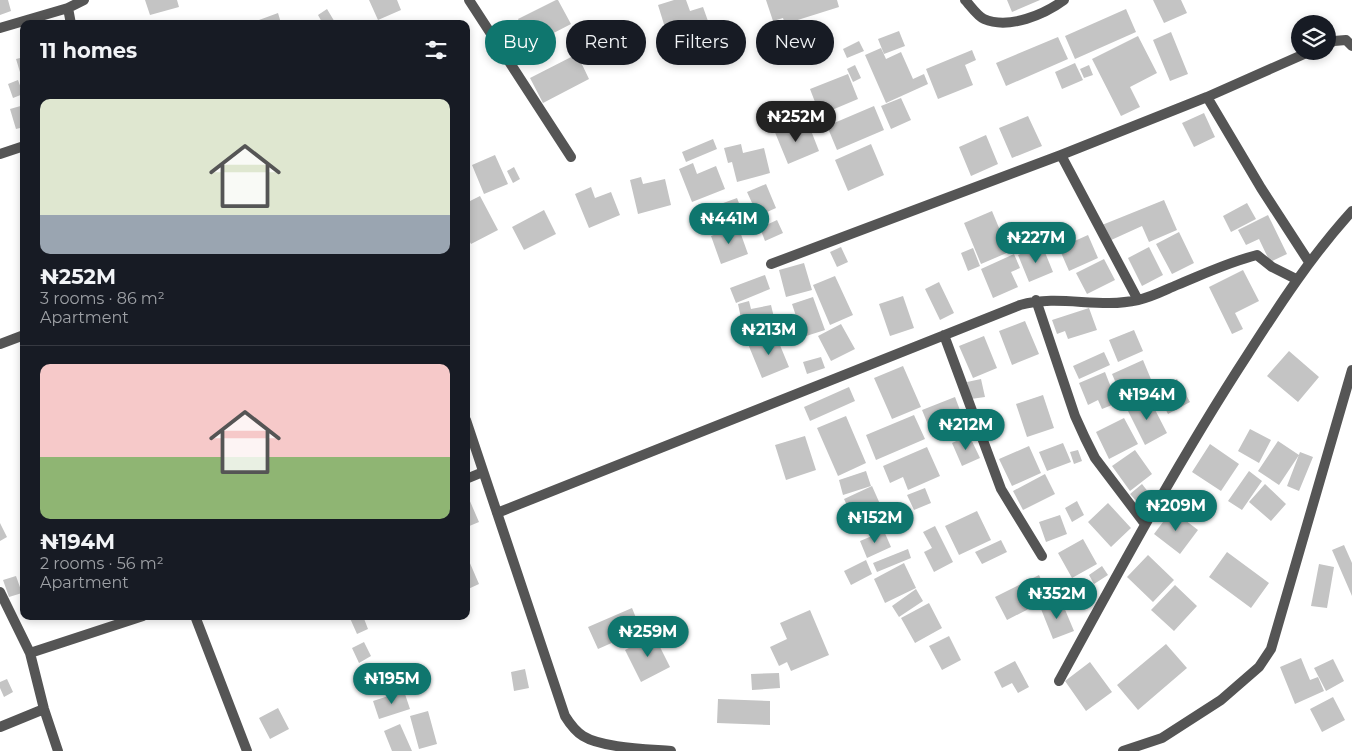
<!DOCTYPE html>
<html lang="en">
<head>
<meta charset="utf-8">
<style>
  body { margin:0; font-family:Montserrat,sans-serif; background:#20242c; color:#f1f3f6; height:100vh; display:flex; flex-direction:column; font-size:19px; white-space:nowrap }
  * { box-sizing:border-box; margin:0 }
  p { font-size:16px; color:#9ea1a6 }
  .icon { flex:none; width:28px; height:28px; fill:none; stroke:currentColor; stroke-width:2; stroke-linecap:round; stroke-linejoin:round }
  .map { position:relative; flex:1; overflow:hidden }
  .sheet { position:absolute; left:20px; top:20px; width:450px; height:600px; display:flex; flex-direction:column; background:#171b24; border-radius:10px; box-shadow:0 2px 8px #0003 }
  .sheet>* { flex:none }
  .guide { position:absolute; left:485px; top:20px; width:475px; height:45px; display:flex; gap:10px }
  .tools { position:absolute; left:1291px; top:15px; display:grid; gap:10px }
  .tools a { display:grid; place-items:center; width:45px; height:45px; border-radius:50%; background:#171b24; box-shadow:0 2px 8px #0003; font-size:25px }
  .price { position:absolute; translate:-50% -42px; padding:0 11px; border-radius:18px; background:#0f766e; color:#fff; font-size:16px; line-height:32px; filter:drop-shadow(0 1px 2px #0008) }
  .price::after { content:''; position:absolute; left:50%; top:30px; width:15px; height:11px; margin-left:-8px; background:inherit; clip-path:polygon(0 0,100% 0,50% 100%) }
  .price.current { background:#222; color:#fff }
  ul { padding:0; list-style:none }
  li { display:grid; align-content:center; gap:10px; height:265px; padding:0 20px }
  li+li { border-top:1px solid #363941 }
  li span { display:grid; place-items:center; height:155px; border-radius:10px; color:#555 }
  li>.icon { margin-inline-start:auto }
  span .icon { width:90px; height:90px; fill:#fffc; stroke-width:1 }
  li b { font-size:21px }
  h2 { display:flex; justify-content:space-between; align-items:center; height:60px; padding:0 20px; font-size:21px }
  .pill { padding:0 18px; border-radius:22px; background:#171b24; box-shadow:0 2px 8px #0003; font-size:18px; line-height:45px }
  .pill.current { background:#0f766e; color:#fff }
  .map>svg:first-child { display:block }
  .building { fill:#c4c4c4 }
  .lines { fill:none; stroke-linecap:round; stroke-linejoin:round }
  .street { stroke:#555; stroke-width:10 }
</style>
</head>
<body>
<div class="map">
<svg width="1352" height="751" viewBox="0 0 1352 751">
  <rect width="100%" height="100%" fill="#fff"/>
  <!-- building -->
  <path class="building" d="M 0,0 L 8,0 L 11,11 L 0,15 Z
    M 145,0 L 177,0 L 179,7 L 150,15 Z
    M 369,0 L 397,0 L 401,10 L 378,20 Z
    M 556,0 L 558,0 L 571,24 L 519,51 L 510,33 L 522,27 L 518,19 Z
    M 674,0 L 686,0 L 690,11 L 703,7 L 708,21 L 700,24 L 708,50 L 675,60 L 658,5 Z
    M 766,0 L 837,0 L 839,7 L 785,24 L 783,18 L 773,21 Z
    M 1007,0 L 1040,0 L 1012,12 Z
    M 1153,0 L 1181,0 L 1187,13 L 1164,23 Z
    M 327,9 L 336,24 L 323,24 L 318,15 Z
    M 1126,9 L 1136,32 L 1075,59 L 1065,36 Z
    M 278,13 L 281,23 L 261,24 L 259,20 Z
    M 899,31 L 905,46 L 884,54 L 878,39 Z
    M 1171,32 L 1188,74 L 1170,81 L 1153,40 Z
    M 1138,36 L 1157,73 L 1130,87 L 1140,107 L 1121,116 L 1092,59 Z
    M 1058,37 L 1068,59 L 1006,86 L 996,63 Z
    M 859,41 L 864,51 L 847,58 L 843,49 Z
    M 881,48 L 886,59 L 901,52 L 913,79 L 924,74 L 928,84 L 886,103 L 865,55 Z
    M 972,50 L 976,60 L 965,65 L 973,85 L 938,99 L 926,69 Z
    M 577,54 L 589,79 L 543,103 L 530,78 Z
    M 24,57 L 24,82 L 23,82 L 16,59 Z
    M 1075,63 L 1083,80 L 1062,89 L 1055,72 Z
    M 855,65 L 861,78 L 853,82 L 847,69 Z
    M 1089,65 L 1093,75 L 1084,78 L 1080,69 Z
    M 848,74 L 858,99 L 820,115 L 810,89 Z
    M 18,80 L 23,94 L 13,98 L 8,84 Z
    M 901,98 L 911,120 L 891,129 L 881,106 Z
    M 24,105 L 24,127 L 16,129 L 10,109 Z
    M 874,106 L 884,130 L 837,150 L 827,126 Z
    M 1204,113 L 1215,137 L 1194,147 L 1182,123 Z
    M 1028,116 L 1042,146 L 1012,158 L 999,128 Z
    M 790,123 L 795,134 L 810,128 L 819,151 L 788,164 L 774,130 Z
    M 986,135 L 998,164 L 971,176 L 959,147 Z
    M 713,139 L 717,149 L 686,162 L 682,152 Z
    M 741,144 L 743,153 L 764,148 L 770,173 L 737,182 L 732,162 L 728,163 L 724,148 Z
    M 871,144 L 884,175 L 848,191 L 835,160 Z
    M 495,155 L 508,184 L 484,194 L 472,165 Z
    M 693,163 L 697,174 L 716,166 L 725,189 L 692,202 L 679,169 Z
    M 514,167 L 520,179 L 513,183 L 507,171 Z
    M 641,177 L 643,184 L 665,179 L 671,205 L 638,214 L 630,180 Z
    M 766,184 L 776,208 L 758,216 L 747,192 Z
    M 591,187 L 595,198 L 611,192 L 620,215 L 589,228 L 575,194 Z
    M 480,196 L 498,230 L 471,244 L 466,235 L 466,203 Z
    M 737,198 L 744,216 L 711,228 L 704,210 Z
    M 1164,200 L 1177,230 L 1149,242 L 1142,226 L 1109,241 L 1102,225 Z
    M 1247,203 L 1256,219 L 1231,232 L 1223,216 Z
    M 544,210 L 556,234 L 524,250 L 512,227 Z
    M 992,211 L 1009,252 L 981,264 L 964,223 Z
    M 1268,215 L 1287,254 L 1270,262 L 1259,239 L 1246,245 L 1238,230 Z
    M 777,220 L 783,233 L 765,241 L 760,228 Z
    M 738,226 L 748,254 L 721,264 L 711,236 Z
    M 1179,232 L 1194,263 L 1172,274 L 1156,244 Z
    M 1088,235 L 1098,258 L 1069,271 L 1059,248 Z
    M 1042,245 L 1053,272 L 1029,282 L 1018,255 Z
    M 841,247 L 848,262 L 837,267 L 830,252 Z
    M 1149,247 L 1163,275 L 1142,286 L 1128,258 Z
    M 973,248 L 980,266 L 968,271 L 961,253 Z
    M 1014,254 L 1020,268 L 1011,272 L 1018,287 L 993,298 L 981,269 Z
    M 1104,259 L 1115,280 L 1087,294 L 1076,273 Z
    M 804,263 L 812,290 L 786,297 L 779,270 Z
    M 1243,270 L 1259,301 L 1235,313 L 1243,329 L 1232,334 L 1209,287 Z
    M 765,275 L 770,289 L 736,303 L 730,288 Z
    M 835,276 L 853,315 L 830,325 L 813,285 Z
    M 939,282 L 954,313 L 940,320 L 925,289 Z
    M 903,296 L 914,328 L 890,336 L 879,304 Z
    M 813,297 L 825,330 L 803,337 L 792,304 Z
    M 749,301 L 751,309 L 771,305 L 777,330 L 745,337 L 738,304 Z
    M 1089,308 L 1097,330 L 1068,339 L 1065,331 L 1057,334 L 1052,320 Z
    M 1025,321 L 1039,354 L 1012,365 L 999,331 Z
    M 841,324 L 855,349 L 831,361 L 818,336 Z
    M 1134,330 L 1143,351 L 1118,362 L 1109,340 Z
    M 775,333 L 789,367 L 762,378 L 748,344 Z
    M 984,336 L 997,368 L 973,378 L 959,346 Z
    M 1289,351 L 1319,377 L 1298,402 L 1267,376 Z
    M 1104,352 L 1110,365 L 1079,379 L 1073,366 Z
    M 821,357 L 825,368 L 807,374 L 803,362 Z
    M 1143,360 L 1155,389 L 1124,402 L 1112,374 Z
    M 903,366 L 921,407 L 892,419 L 874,378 Z
    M 1105,372 L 1117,403 L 1102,409 L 1098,400 L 1088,405 L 1079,383 Z
    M 981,379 L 985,397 L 971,399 L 967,382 Z
    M 1177,379 L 1190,402 L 1168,414 L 1156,391 Z
    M 849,387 L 855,401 L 810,421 L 804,407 Z
    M 1043,395 L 1054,428 L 1027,437 L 1016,404 Z
    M 955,397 L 961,413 L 951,417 L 955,429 L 933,437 L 922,410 Z
    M 1149,398 L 1167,433 L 1145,445 L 1127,409 Z
    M 914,415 L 925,439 L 876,460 L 866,435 Z
    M 846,416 L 866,463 L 838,476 L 817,428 Z
    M 1124,418 L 1138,444 L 1109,459 L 1096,432 Z
    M 1250,429 L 1271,440 L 1259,463 L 1238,451 Z
    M 969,435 L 980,458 L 962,466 L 952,443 Z
    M 805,436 L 816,470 L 786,480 L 775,445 Z
    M 1278,441 L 1299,455 L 1279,485 L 1258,471 Z
    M 1063,443 L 1071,462 L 1047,471 L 1039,452 Z
    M 1210,444 L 1239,464 L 1221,491 L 1192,472 Z
    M 1029,446 L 1041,473 L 1012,486 L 999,459 Z
    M 927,447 L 940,476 L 908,490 L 903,477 L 890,483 L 883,466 Z
    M 1078,450 L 1082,461 L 1074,464 L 1070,452 Z
    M 1135,450 L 1152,474 L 1130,491 L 1112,466 Z
    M 1300,452 L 1313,457 L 1299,491 L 1287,486 Z
    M 866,471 L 871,486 L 843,495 L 839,480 Z
    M 1249,471 L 1262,481 L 1242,510 L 1228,501 Z
    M 1045,474 L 1055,494 L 1023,510 L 1013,491 Z
    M 1142,484 L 1149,493 L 1137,502 L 1130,494 Z
    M 1265,484 L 1286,504 L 1271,521 L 1249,502 Z
    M 872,486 L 880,504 L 852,516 L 844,499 Z
    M 925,488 L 931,503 L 914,510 L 907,495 Z
    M 466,492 L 479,522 L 467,527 L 466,525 Z
    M 1077,501 L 1084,515 L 1072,522 L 1065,508 Z
    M 1108,503 L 1131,528 L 1111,547 L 1088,522 Z
    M 1172,510 L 1198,530 L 1180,554 L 1154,534 Z
    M 977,511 L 991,540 L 959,555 L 945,526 Z
    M 1060,515 L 1067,534 L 1046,542 L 1039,522 Z
    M 0,523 L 7,537 L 0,541 Z
    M 935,526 L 953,562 L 934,572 L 924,552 L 932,548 L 923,532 Z
    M 884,531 L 891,547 L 867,558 L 860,541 Z
    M 1083,539 L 1097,564 L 1072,578 L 1058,553 Z
    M 1001,540 L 1007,552 L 982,564 L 975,552 Z
    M 1344,545 L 1352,563 L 1352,596 L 1332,550 Z
    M 908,549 L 911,558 L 877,572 L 873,563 Z
    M 1227,552 L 1269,583 L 1251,608 L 1209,577 Z
    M 466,554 L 479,584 L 466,590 Z
    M 1148,555 L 1174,580 L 1153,602 L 1127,577 Z
    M 866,560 L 872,574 L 851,585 L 844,571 Z
    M 904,563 L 916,588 L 885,603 L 874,579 Z
    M 1319,564 L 1334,567 L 1327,608 L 1311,606 Z
    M 1102,566 L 1108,575 L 1094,584 L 1089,575 Z
    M 1039,575 L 1050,598 L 1007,620 L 995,597 Z
    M 16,576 L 22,593 L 9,597 L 3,580 Z
    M 1175,585 L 1197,606 L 1174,631 L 1151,610 Z
    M 916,589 L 923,601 L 899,617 L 892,606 Z
    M 1061,600 L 1074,631 L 1053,639 L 1041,609 Z
    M 929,603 L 942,628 L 915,643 L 901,618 Z
    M 632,608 L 641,630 L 598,649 L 588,627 Z
    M 810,610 L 829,655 L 791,671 L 787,662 L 779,666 L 770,647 L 787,639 L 780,623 Z
    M 349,616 L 363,616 L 368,629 L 357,634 Z
    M 654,635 L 670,667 L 641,682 L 625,650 Z
    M 949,636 L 961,660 L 942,670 L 929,646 Z
    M 364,642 L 371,656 L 359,663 L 352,648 Z
    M 1166,644 L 1187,668 L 1138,710 L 1117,685 Z
    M 1301,658 L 1310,680 L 1318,677 L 1324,691 L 1295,704 L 1280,667 Z
    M 1333,659 L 1344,681 L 1326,691 L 1314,668 Z
    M 1015,661 L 1029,687 L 1018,693 L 1012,683 L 1002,688 L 994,672 Z
    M 1090,662 L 1112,692 L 1086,711 L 1065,681 Z
    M 525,669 L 529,688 L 514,691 L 511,672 Z
    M 779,673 L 780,688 L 752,690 L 751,674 Z
    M 7,679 L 13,692 L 4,697 L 0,688 L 0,682 Z
    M 404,691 L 410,709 L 379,719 L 373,701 Z
    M 1333,697 L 1345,720 L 1322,732 L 1310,709 Z
    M 718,699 L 770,701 L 770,725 L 717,723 Z
    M 278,708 L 289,729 L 270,739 L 259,718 Z
    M 428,711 L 437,744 L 419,749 L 410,716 Z
    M 400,724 L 412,751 L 392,751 L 384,731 Z"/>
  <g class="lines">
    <!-- street -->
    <path class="street" d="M 469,0 L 571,157
      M 965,0 C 970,5 977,16 984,19 C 1009,30 1045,14 1064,0
      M 68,8 L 71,24
      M 0,28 L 68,8 L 84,0
      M 1328,44 L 1334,41 L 1346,40 L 1352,46
      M 1207,97 L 1261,188 L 1309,262
      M 0,154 L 24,146
      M 1061,155 L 1138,300
      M 771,264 L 1061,155 L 1207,97 L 1311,51
      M 1036,300 L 1075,416 L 1085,438 L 1095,458 L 1145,524
      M 944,335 L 1001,489 L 1042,556
      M 0,344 L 24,335
      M 466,420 L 565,716 C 570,724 575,731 583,736 C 602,748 648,749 671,751
      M 466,479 L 483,472
      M 497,513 L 1020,305 C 1060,294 1098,309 1138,300 C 1152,297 1165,290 1177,285 C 1204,274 1229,262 1257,255 L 1272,267 L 1296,279
      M 0,592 L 30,653 L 44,709 L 58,751
      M 195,616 L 247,751
      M 30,653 L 143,616
      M 1059,681 C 1119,571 1179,460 1248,354 C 1280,304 1312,255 1352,211
      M 0,727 L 44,709
      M 1123,751 L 1162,738 L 1221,700 L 1259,667 L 1271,649 L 1352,370"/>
  </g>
</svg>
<div class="tools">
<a><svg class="icon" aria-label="layers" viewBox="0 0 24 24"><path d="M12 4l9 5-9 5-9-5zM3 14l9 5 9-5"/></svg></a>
</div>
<b class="price current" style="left:796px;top:143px">₦252M</b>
<b class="price" style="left:729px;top:245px">₦441M</b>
<b class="price" style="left:1036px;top:264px">₦227M</b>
<b class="price" style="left:769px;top:356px">₦213M</b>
<b class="price" style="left:1147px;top:421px">₦194M</b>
<b class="price" style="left:966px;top:451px">₦212M</b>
<b class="price" style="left:1176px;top:532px">₦209M</b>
<b class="price" style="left:875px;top:544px">₦152M</b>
<b class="price" style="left:1057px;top:620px">₦352M</b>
<b class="price" style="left:648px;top:658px">₦259M</b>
<b class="price" style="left:392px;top:705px">₦195M</b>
<div class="guide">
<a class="pill current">Buy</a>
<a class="pill">Rent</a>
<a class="pill">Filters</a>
<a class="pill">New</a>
</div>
<section class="sheet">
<h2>11 homes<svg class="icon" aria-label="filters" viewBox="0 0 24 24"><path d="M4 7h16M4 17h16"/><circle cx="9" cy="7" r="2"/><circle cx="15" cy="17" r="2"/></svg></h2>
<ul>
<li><span style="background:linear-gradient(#dfe7d0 75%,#9aa5b1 0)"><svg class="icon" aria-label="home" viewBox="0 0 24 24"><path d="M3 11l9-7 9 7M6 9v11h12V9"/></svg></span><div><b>₦252M</b><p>3 rooms · 86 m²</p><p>Apartment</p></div></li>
<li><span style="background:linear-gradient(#f6c9c9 60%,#8fb573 0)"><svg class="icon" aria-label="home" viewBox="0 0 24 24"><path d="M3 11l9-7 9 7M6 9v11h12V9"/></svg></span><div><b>₦194M</b><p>2 rooms · 56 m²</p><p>Apartment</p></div></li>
</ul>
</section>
</div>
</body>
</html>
